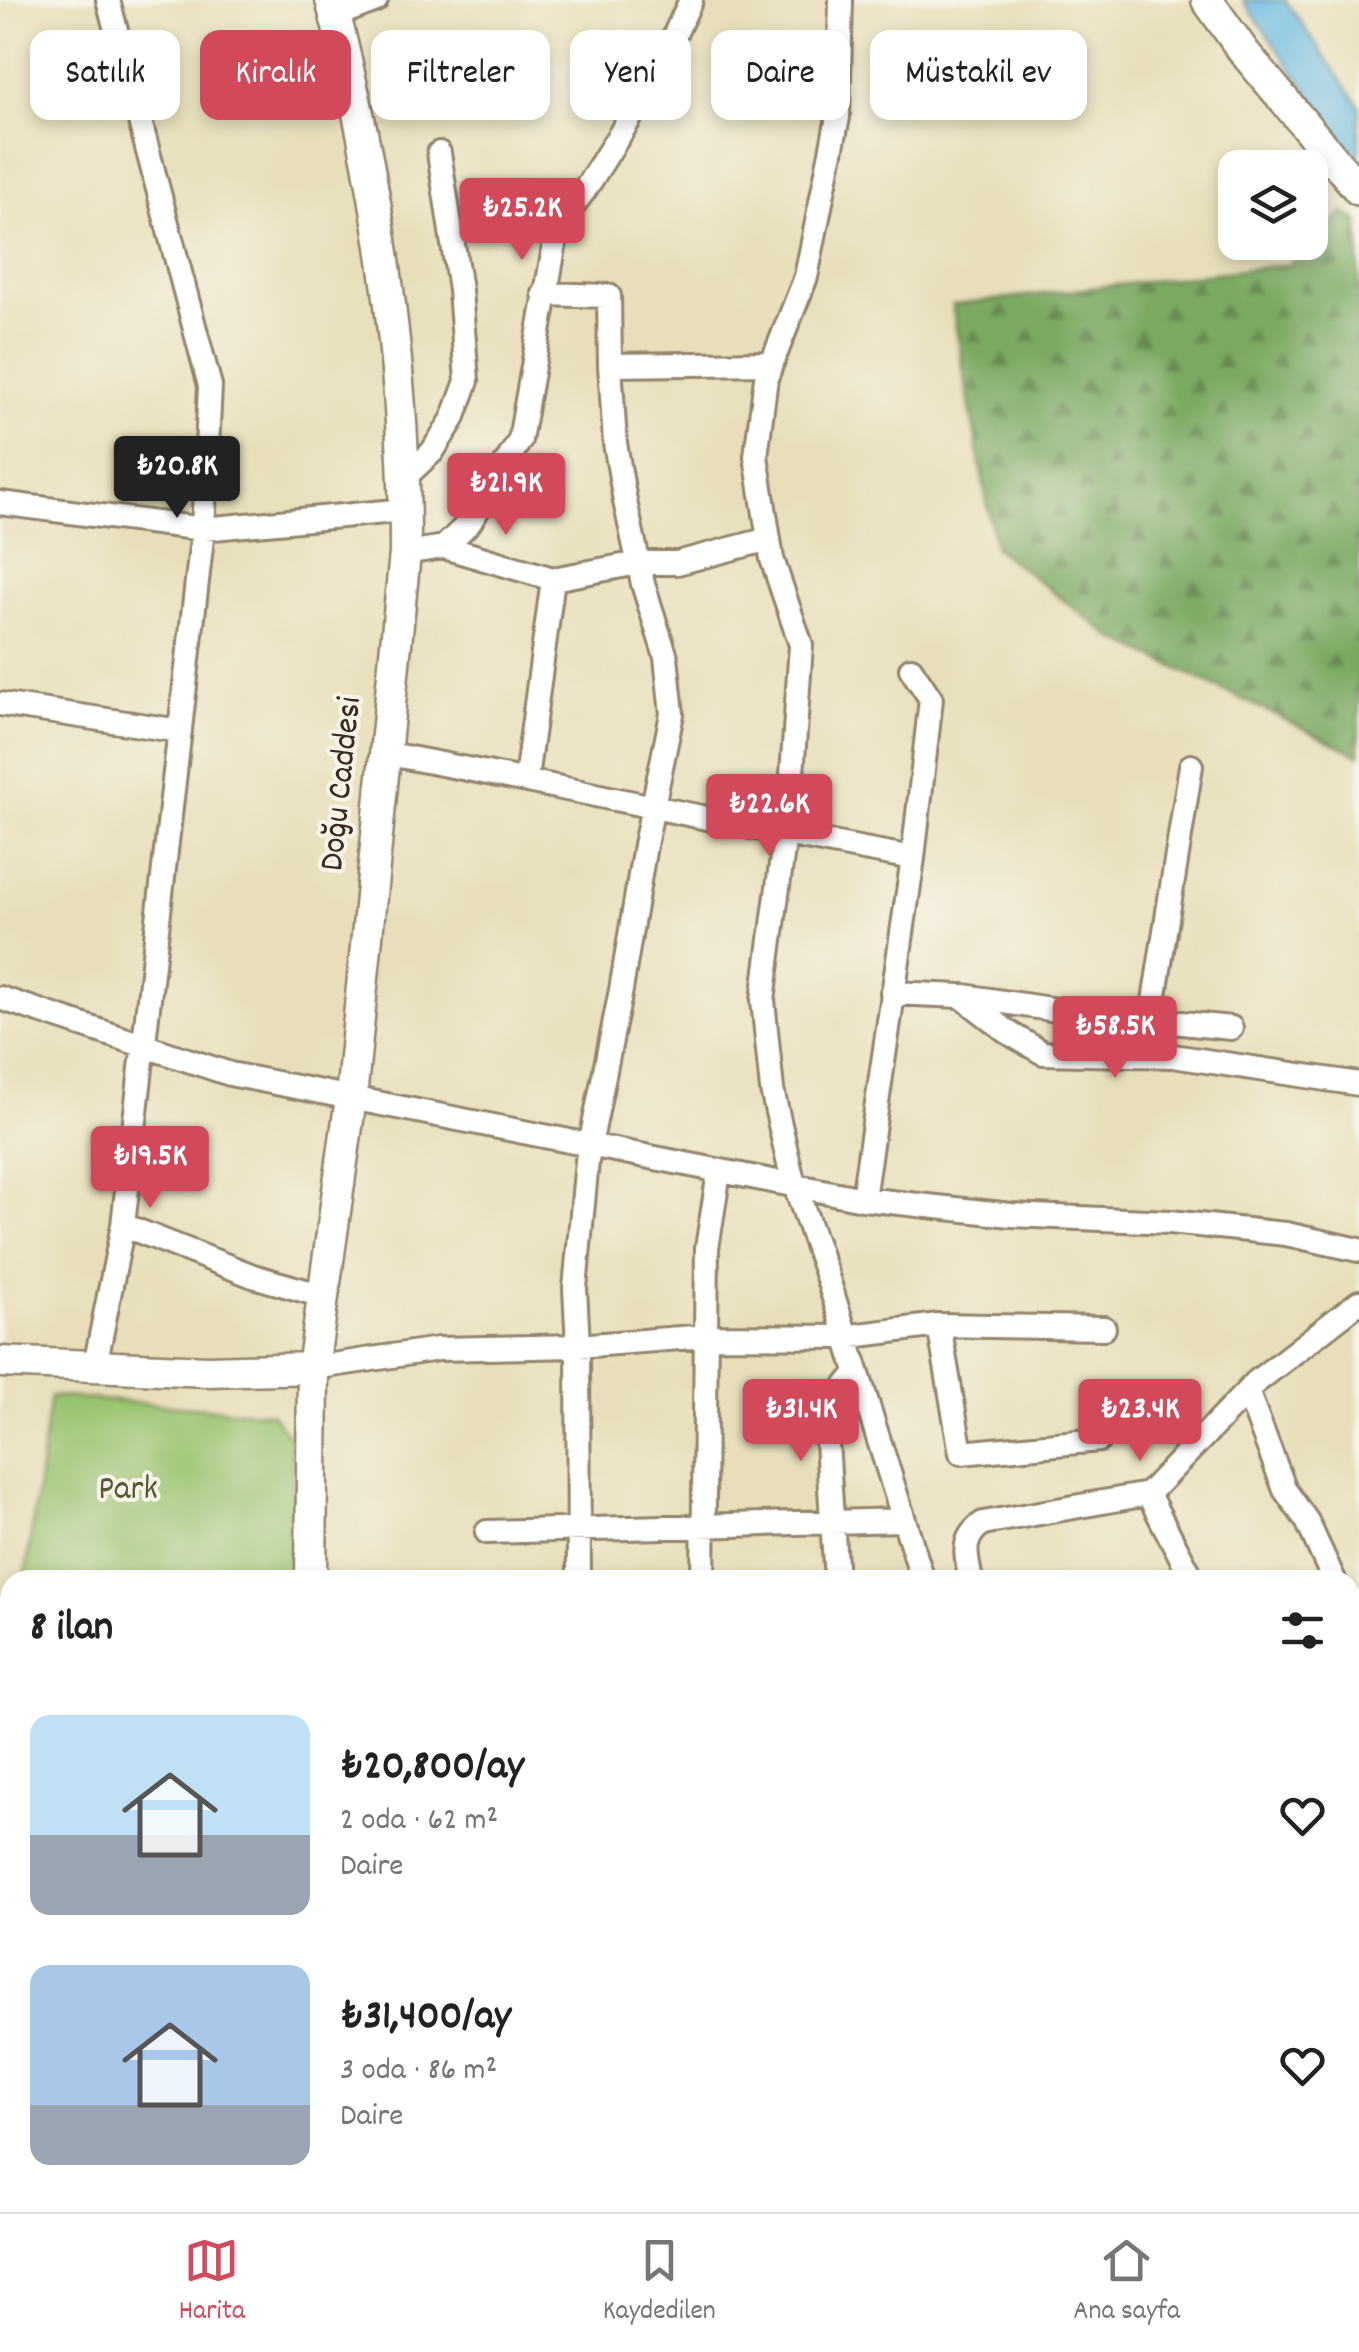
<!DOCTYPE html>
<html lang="tr">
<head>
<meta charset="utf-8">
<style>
  body { margin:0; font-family:Dekko,sans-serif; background:#f2f2f2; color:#222; height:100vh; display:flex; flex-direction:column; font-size:38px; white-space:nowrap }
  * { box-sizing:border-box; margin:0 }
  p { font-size:32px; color:#767676 }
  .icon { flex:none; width:55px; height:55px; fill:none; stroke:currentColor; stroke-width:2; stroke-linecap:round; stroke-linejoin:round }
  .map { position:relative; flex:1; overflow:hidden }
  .drawer { position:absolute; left:0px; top:1570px; width:1360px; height:642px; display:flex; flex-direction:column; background:#fff; border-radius:30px 30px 0 0; box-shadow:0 5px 15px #0003 }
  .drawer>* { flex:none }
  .top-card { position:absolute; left:30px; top:30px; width:1300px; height:90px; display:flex; gap:20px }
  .fabs { position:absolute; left:1218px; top:150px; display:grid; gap:20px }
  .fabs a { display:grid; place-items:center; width:110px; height:110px; border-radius:20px; background:#fff; box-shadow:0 5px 15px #0003; font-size:50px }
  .price { position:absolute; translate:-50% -85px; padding:0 22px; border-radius:10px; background:#d1495b; color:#fff; font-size:32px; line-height:65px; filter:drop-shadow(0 2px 5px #0008) }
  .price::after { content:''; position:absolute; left:50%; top:60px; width:30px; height:22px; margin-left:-15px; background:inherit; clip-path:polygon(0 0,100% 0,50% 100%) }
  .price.active { background:#222; color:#fff }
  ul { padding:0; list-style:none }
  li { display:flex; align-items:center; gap:30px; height:250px; padding:0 30px }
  li span { display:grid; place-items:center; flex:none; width:280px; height:200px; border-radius:20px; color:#555 }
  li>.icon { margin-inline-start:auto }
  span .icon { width:120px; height:120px; fill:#fffc; stroke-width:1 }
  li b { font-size:42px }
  h2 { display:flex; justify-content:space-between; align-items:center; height:120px; padding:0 30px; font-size:42px }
  .tag { padding:0 35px; border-radius:20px; background:#fff; box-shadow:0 5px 15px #0003; font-size:35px; line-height:90px }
  .tag.active { background:#d1495b; color:#fff }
  .tab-bar { display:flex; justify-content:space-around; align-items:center; height:140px; border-top:2px solid #e0e0e0; background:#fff; font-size:28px; color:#767676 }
  .tab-bar a { display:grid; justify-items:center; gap:5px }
  .tab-bar .active { color:#d1495b }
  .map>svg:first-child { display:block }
  .forest { fill:url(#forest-firs); stroke:#5b6a40; stroke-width:2.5 }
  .green { fill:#9ac370; stroke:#6a7647; stroke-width:2.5 }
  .water { fill:#65b9e1; stroke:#507280; stroke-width:2.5 }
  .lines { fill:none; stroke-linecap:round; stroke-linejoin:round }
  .street-casing { stroke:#92846c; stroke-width:28 }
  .secondary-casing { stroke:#92846c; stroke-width:35 }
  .street { stroke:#fff; stroke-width:22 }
  .secondary { stroke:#fff; stroke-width:30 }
  .labels { text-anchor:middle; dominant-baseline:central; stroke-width:8; stroke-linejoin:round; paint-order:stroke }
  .street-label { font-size:35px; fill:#3b2a1e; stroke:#f7f3e8 }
  .park-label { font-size:35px; fill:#585837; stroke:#f7f3e8 }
</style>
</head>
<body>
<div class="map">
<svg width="1359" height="2212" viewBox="0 0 1359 2212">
  <defs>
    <pattern id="forest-firs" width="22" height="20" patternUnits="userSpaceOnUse" patternTransform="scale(2.5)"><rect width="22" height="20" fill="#7ba962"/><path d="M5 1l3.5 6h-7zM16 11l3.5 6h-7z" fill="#668a50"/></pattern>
  </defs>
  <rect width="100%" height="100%" fill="#f7f3e8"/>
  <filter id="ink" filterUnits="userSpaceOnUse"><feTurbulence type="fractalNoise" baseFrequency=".01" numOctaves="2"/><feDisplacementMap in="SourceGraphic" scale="20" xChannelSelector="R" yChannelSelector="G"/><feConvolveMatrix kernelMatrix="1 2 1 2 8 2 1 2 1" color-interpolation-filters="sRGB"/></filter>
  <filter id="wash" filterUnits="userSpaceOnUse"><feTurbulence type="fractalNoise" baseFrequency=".0048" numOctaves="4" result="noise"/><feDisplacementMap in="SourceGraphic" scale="40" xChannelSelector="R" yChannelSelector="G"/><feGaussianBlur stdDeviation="2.25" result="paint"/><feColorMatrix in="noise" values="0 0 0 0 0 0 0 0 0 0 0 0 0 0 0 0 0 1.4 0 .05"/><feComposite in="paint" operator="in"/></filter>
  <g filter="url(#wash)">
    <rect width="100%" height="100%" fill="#e8dfba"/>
    <!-- forest -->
    <path class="forest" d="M 1343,212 L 1359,222 L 1359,755 L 1113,638 L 995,548 L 952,305 L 1290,264 Z"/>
    <!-- green -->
    <path class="green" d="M 50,1396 L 271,1413 L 291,1439 L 296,1580 L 25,1580 Z"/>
    <!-- water -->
    <path class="water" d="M 1243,0 L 1285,0 L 1359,105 L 1359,158 L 1327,119 Z"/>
  </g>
  <g filter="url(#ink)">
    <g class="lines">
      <defs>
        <path id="street" d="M 841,0 L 838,117 L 806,277 L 766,378 L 756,456 L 772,559 L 801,645 L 791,789 L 763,1000 L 772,1090 L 792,1177 L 827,1276 L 923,1580
          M 335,16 L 376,0
          M 544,294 L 609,296 L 610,365 L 772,363
          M 406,476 L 432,452 L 453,419 L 467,381 L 460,290 L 439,153
          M 0,503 L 203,529 L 406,510
          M 444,547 L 553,579
          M 405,553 L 444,547 L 470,522 L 520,440 L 558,225 L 584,191 L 651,85 L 691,0
          M 0,704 L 180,731
          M 383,753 C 560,785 735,827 913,858 L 931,699 L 911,669
          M 526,779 L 553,579 L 638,563 L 677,563 L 769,539
          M 892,993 L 961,996 L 1009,1033 L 1043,1053 L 1173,1056 L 1359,1084
          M 964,996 L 1063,1011 L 1231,1028
          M 0,998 L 230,1074 L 863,1199 L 913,858
          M 1151,1020 L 1191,766
          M 863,1199 L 1011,1215 L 1170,1222 L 1286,1234 L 1359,1250
          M 123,1225 L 253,1276 L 323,1296
          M 939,1325 L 1104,1328
          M 95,1366 L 123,1225 L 203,529 L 210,386 L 108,0
          M 313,1368 L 438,1349 L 578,1346 L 706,1336 L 844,1337 L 939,1325 L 961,1453 L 1099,1440
          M 1247,1391 L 1285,1490 L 1307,1521 L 1334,1580
          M 1148,1494 L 1193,1580
          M 487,1532 L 902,1520
          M 579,1580 L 578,1346 L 575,1288 L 587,1161 L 621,990 L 645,845 L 672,714 L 666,657 L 643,584 L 625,501 L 615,443 L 610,365
          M 703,1580 L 707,1248 L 719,1172
          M 836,1580 L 826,1427 L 836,1398 L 856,1374
          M 971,1580 C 966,1555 960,1539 983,1523 L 1148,1494 L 1256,1382 L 1359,1302
          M 1350,1619 L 1359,1645
          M 0,1662 L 10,1661
          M 1350,1708 L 1359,1705
          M 1350,1992 L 1359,2019
          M 1350,2107 L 1359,2105
          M 0,2195 L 1,2212
          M 451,2202 L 451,2212
          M 710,2202 L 711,2212
          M 816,2202 L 819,2212
          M 972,2202 L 974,2212
          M 1115,2202 L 1116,2212
          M 233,2212 L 234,2202
          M 587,2212 L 588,2202"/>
        <path id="secondary" d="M 1207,0 L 1244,52 L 1359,190
          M 0,1362 L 208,1371 L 313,1368
          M 311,1580 L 313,1368 L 351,1098 L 405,553 C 406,371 378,176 331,0
          M 304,2202 L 304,2212"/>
      </defs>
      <!-- street casing -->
      <use href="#street" class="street-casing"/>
      <!-- secondary casing -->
      <use href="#secondary" class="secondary-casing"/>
      <!-- street -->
      <use href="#street" class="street"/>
      <!-- secondary -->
      <use href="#secondary" class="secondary"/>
    </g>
  </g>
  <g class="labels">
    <!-- street labels -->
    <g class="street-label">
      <text transform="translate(343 784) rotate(-84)">Doğu Caddesi</text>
    </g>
    <!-- park labels -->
    <g class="park-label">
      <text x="128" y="1491">Park</text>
    </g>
  </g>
</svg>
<div class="fabs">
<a><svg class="icon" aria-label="layers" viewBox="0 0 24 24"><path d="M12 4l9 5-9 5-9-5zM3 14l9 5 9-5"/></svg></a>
</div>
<b class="price" style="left:522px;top:263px">₺25.2K</b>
<b class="price active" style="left:177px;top:521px">₺20.8K</b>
<b class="price" style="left:506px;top:538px">₺21.9K</b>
<b class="price" style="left:769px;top:859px">₺22.6K</b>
<b class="price" style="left:1115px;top:1081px">₺58.5K</b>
<b class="price" style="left:150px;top:1211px">₺19.5K</b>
<b class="price" style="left:801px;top:1464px">₺31.4K</b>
<b class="price" style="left:1140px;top:1464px">₺23.4K</b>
<div class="top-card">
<a class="tag">Satılık</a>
<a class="tag active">Kiralık</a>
<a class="tag">Filtreler</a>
<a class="tag">Yeni</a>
<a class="tag">Daire</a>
<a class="tag">Müstakil ev</a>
</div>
<section class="drawer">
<h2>8 ilan<svg class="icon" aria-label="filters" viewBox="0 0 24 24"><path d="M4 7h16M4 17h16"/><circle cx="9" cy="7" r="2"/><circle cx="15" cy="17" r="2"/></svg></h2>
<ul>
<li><span style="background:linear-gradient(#bfe0f5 60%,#9aa5b1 0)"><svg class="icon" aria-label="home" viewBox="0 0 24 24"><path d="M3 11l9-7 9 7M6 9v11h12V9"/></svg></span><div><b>₺20,800/ay</b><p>2 oda · 62 m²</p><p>Daire</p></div><svg class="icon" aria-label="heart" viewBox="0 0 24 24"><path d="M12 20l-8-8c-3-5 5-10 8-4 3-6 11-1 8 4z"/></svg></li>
<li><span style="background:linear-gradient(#a9c7e8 70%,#9aa5b1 0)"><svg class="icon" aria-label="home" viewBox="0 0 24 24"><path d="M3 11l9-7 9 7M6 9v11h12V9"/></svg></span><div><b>₺31,400/ay</b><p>3 oda · 86 m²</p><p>Daire</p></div><svg class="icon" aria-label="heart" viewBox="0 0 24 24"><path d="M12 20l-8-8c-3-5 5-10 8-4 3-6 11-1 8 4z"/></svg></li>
</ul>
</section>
</div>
<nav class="tab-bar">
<a class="active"><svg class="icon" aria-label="map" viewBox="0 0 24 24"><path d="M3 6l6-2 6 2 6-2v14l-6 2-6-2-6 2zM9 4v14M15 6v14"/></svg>Harita</a>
<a><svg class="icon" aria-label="saved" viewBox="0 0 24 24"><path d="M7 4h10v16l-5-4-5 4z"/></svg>Kaydedilen</a>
<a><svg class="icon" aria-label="home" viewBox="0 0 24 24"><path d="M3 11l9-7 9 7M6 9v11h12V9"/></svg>Ana sayfa</a>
</nav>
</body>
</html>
